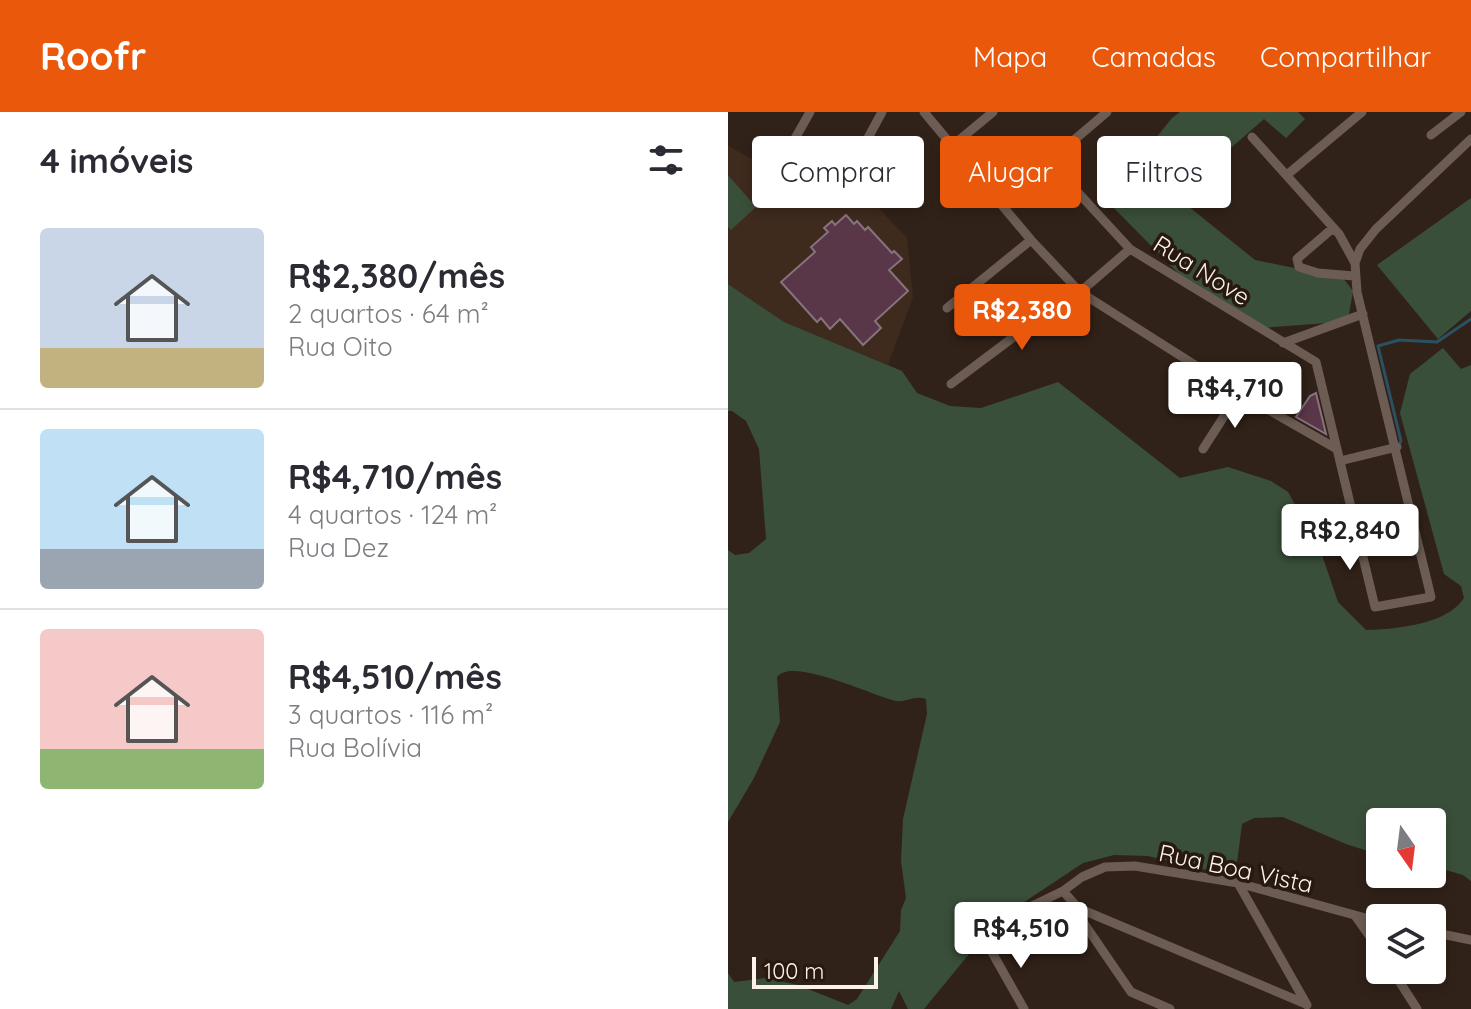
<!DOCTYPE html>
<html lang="pt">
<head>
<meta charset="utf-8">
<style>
  body { margin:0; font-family:Quicksand,sans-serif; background:#f2f2f3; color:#2b2b33; height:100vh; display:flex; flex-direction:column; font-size:30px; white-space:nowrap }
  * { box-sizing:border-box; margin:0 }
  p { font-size:26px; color:#7c7c81 }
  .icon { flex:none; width:44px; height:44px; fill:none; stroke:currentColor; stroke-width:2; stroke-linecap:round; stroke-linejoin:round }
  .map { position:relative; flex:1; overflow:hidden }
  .drawer { display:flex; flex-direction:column; background:#fff; width:728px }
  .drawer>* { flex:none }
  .guide { position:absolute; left:24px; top:24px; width:598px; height:72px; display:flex; gap:16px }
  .needle { width:52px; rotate:166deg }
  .buttons { position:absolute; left:638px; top:696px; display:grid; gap:16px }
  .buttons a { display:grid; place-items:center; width:80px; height:80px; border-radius:8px; background:#fff; box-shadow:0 4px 12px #0003; font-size:40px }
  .scale { position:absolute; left:24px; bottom:20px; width:126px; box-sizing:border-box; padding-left:8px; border:4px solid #fcf1eb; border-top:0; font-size:22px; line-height:28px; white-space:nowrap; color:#fcf1eb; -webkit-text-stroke:6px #271810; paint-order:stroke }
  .price { position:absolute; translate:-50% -68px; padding:0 18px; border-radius:8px; background:#fff; color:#222; font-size:26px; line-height:52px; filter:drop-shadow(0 2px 4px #0008) }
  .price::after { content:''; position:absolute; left:50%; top:48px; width:24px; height:18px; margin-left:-12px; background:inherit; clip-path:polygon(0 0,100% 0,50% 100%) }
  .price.on { background:#ea580c; color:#fff }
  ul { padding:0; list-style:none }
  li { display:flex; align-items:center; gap:24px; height:200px; padding:0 40px }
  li+li { border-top:2px solid #e1e1e2 }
  li span { display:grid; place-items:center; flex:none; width:224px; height:160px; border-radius:8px; color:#555 }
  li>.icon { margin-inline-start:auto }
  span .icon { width:96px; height:96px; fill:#fffc; stroke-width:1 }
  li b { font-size:34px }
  h2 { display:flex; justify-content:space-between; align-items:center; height:96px; padding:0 40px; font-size:34px }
  .tag { padding:0 28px; border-radius:8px; background:#fff; box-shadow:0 4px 12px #0003; font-size:28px; line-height:72px }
  .tag.on { background:#ea580c; color:#fff }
  header { display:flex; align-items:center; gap:48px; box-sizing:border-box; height:112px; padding:0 40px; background:#ea580c; color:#fff }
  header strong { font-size:38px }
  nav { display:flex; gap:44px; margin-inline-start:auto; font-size:28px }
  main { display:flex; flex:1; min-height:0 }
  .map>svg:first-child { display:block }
  .built { fill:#3f2a1e }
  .green { fill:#3a4f3a }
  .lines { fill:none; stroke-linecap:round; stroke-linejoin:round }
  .stream { stroke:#285264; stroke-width:3 }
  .building { fill:#593648; stroke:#87737d; stroke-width:2 }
  .minor { stroke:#6c5c53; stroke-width:9 }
  .labels { text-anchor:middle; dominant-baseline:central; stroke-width:7; stroke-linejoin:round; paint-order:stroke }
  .street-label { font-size:24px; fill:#fcf1eb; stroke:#271810 }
</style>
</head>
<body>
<header>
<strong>Roofr</strong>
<nav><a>Mapa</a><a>Camadas</a><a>Compartilhar</a></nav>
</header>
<main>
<section class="drawer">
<h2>4 imóveis<svg class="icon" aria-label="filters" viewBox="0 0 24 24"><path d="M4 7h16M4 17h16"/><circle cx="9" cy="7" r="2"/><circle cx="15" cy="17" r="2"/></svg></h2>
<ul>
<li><span style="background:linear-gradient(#c9d6e8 75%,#c2b280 0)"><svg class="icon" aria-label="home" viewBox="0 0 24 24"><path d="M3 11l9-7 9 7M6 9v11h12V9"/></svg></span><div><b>R$2,380/mês</b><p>2 quartos · 64 m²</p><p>Rua Oito</p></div></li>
<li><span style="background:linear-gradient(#bfe0f5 75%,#9aa5b1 0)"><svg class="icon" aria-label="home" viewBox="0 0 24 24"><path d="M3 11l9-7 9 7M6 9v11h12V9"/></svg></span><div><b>R$4,710/mês</b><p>4 quartos · 124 m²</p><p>Rua Dez</p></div></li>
<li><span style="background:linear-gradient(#f6c9c9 75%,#8fb573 0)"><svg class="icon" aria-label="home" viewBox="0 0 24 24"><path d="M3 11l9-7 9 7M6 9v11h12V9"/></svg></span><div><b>R$4,510/mês</b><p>3 quartos · 116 m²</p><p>Rua Bolívia</p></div></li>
</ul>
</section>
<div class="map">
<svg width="743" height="897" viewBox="0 0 743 897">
  <rect width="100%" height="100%" fill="#312219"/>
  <!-- built -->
  <path class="built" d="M 0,34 L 98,87 L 143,88 L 179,126 L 185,185 L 160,253 L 56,210 L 0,172 Z"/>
  <!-- green -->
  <path class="green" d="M 452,0 L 570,0 L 577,7 L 558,26 L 536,7 L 504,35 L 453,70 L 447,78 L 450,86 L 527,148 L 615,166 L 625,179 L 621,202 L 612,210 L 533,216 L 455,166 L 378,88 L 444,6 Z
    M 0,63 L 28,95 L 3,118 L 0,115 Z
    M 743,86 L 743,199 L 710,227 L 649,153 Z
    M 0,172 L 56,210 L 174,259 L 189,281 L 222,294 L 253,296 L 330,270 L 452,366 L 500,355 L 543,369 L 560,380 L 591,434 L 610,490 L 638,518 C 667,517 719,513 736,486 L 733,474 L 716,462 L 672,301 L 682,262 L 715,236 L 733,257 L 743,253 L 743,769 L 735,763 L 704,754 L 704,710 L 652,710 L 652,743 L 618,732 L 555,705 L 526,706 L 514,712 L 509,751 L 496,762 L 420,744 L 386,743 L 355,751 L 269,808 L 196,897 L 180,897 L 171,879 L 163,897 L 0,897 L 0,861 L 6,870 L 37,866 L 70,873 L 120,893 L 129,887 L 172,819 L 173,798 L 178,786 L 173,749 L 175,707 L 199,602 L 198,587 C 186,583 178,591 168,589 C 145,584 64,544 49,565 L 52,610 L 26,666 L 0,710 L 0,438 L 7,443 L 21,441 L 38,427 L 31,337 L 18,309 L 4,299 L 0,299 Z"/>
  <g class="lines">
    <!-- stream -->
    <path class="stream" d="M 671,333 L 673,329 L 650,234 L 671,228 L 709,230 L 743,207"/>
  </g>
  <!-- building -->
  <path class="building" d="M 118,103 L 126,112 L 129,109 L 137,118 L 140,115 L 164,141 L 166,139 L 174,147 L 161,158 L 180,179 L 147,209 L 153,216 L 135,233 L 112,207 L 102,217 L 93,206 L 89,210 L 53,170 L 87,140 L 83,135 L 100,120 L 96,116 L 104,109 L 107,113 Z
    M 588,281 L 598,322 L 568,305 L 582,284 Z"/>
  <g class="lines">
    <!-- minor -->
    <path class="minor" d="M 196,0 L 303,128 L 352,180 L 511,281 L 609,337
      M 703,23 L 733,0
      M 524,25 L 611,122 L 627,151
      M 224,34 L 265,0
      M 321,49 L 402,137 L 588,250 L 647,495 L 703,485 L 629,180 L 627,151 L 632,137 L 648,117 L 743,27
      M 52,53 L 82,0
      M 122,59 L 154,0
      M 560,62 L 634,0
      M 273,90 L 379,0
      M 605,116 L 569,147 L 571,155 L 590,161 L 626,164
      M 219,196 L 303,128
      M 555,231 L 635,202
      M 223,272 L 343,182 L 352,180 L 402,137
      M 475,337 L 511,281
      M 612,349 L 669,335
      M 510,771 L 579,893
      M 335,779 L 350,796 L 578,892
      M 350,796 L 355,810 L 403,880 L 442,897
      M 628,805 L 652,839
      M 704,820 L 743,828
      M 664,858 L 689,897
      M 296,897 L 261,835 L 287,806 L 304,794 L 335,779 L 354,765 L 377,755 L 407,754 L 510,771 L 652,810"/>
  </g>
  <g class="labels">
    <!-- street labels -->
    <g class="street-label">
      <text transform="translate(474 158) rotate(32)">Rua Nove</text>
      <text transform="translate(508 756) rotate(12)">Rua Boa Vista</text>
    </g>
  </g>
</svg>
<div class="buttons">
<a><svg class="needle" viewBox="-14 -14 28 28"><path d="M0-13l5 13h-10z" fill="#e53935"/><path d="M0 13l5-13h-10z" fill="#7c7c81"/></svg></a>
<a><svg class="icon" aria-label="layers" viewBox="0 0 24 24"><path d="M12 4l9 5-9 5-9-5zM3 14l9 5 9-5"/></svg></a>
</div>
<div class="scale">100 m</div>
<b class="price on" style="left:294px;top:240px">R$2,380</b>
<b class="price" style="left:507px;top:318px">R$4,710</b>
<b class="price" style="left:622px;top:460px">R$2,840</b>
<b class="price" style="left:293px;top:858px">R$4,510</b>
<div class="guide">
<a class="tag">Comprar</a>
<a class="tag on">Alugar</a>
<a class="tag">Filtros</a>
</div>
</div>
</main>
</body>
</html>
